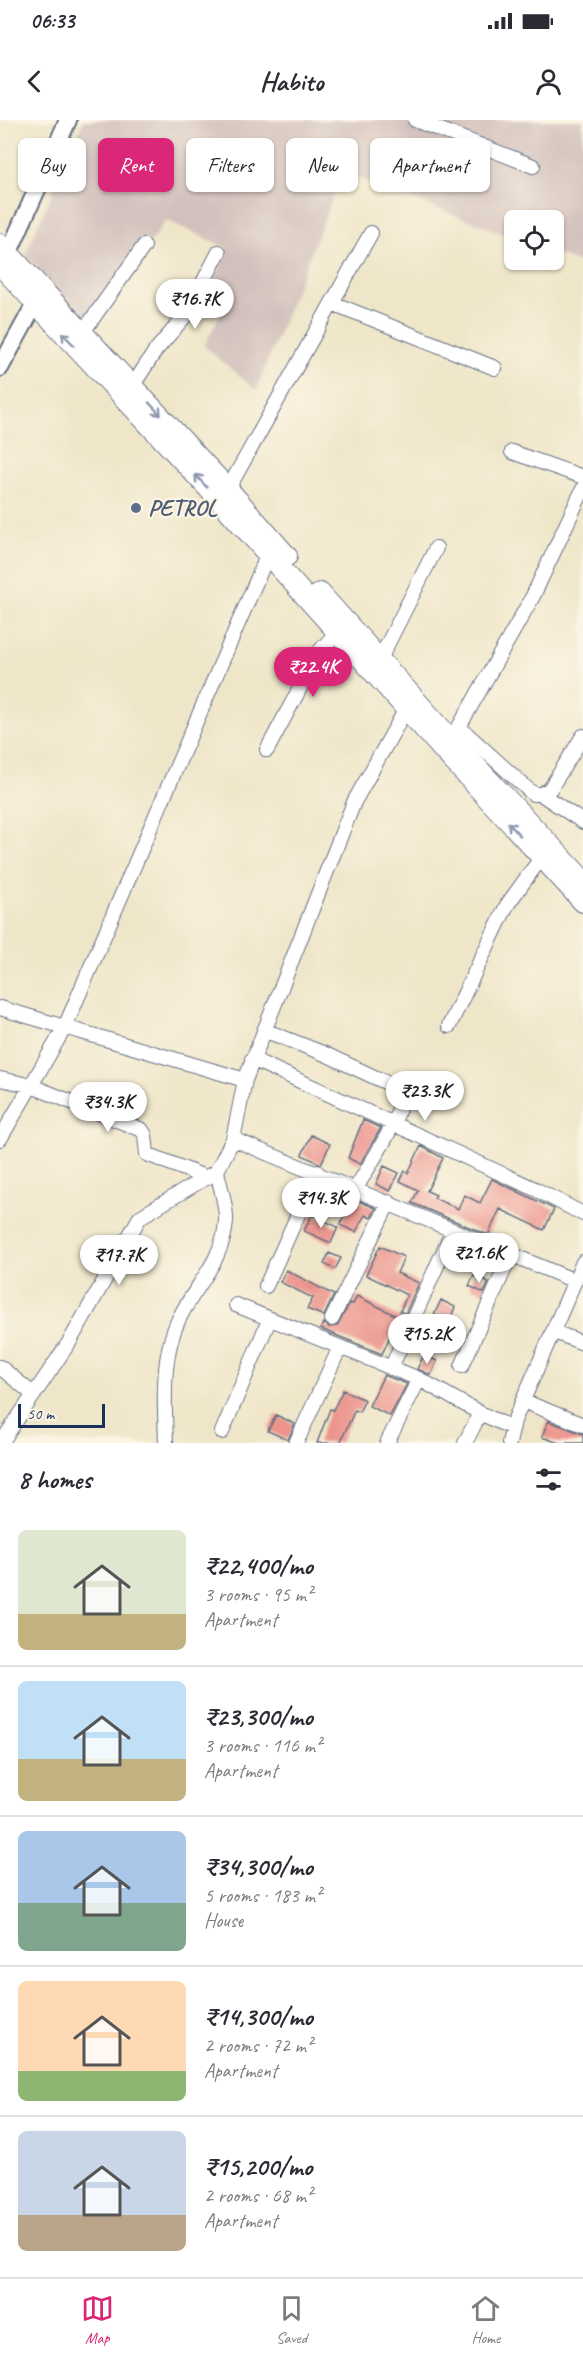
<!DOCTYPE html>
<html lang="en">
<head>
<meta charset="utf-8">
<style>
  body { margin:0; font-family:Caveat,sans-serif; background:#f2f2f3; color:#2b2b33; height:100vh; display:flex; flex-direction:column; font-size:22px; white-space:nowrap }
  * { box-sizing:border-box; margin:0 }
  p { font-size:20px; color:#7c7c81 }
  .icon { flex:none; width:33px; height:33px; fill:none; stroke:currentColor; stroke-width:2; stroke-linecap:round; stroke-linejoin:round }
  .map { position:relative; height:1323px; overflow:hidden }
  .side { display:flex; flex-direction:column; background:#fff; flex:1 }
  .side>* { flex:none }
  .banner { position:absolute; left:18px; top:18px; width:548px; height:54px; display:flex; gap:12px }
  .controls { position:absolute; left:504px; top:90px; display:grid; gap:12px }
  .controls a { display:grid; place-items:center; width:60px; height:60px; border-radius:9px; background:#fff; box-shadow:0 2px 4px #0004; font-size:30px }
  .scale { position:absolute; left:18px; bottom:15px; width:87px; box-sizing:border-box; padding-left:6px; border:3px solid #1b2f5e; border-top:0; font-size:16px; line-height:21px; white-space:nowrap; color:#1b2f5e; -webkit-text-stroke:4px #fcf5e5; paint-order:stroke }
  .price { position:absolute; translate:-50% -51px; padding:0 14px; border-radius:21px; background:#fff; color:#222; font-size:20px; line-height:39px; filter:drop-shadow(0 2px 3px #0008) }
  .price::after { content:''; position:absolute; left:50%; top:36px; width:18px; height:14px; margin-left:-9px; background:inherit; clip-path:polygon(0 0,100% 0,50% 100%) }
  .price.active { background:#db2777; color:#fff }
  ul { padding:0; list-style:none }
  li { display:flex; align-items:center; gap:18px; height:150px; padding:0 18px }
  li+li { border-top:2px solid #e1e1e2 }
  li span { display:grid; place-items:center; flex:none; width:168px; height:120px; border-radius:9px; color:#555 }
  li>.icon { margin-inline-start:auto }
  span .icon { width:72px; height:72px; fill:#fffc; stroke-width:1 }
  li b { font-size:26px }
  h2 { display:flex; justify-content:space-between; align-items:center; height:72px; padding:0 18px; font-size:26px }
  .pill { padding:0 21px; border-radius:9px; background:#fff; box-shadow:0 2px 4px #0004; font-size:21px; line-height:54px }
  .pill.active { background:#db2777; color:#fff }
  .status { display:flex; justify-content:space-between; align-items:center; height:42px; padding:0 30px; background:#fff; direction:ltr }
  .status svg { height:16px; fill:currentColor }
  header { display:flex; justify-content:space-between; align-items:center; height:78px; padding:0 18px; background:#fff; font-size:27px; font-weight:700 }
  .menu { display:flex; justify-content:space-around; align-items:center; height:84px; border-top:2px solid #e1e1e2; background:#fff; font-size:16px; color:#7c7c81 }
  .menu a { display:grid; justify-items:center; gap:3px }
  .menu .active { color:#db2777 }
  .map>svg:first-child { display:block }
  .industrial { fill:#d1c0bc }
  .building { fill:#ec938c }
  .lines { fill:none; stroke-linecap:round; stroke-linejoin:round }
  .minor-casing { stroke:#656f83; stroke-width:16 }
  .major-casing { stroke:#656f83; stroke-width:20 }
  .highway-casing { stroke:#656f83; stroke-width:22 }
  .minor { stroke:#fff; stroke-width:14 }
  .major { stroke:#fff; stroke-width:16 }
  .highway { stroke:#fff; stroke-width:20 }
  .oneway { stroke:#8d97ae }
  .service-dot { fill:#5c6f8a; stroke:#fcf5e5; stroke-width:2 }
  .labels { text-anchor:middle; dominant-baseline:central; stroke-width:4.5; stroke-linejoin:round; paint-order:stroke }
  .service-label { font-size:24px; font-weight:bold; fill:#4e5e75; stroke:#fcf5e5; text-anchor:start }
</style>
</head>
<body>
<div class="status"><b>06:33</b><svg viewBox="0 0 49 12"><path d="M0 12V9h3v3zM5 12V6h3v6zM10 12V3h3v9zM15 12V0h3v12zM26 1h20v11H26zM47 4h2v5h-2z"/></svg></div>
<header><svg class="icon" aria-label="back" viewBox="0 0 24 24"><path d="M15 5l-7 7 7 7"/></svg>Habito<svg class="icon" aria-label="person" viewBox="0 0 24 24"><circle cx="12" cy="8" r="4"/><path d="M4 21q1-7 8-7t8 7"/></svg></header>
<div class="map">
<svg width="583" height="1323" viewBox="0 0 583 1323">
  <rect width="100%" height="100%" fill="#fcf5e5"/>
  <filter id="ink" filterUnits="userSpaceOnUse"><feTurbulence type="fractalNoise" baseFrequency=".0167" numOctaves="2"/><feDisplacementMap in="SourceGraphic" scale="12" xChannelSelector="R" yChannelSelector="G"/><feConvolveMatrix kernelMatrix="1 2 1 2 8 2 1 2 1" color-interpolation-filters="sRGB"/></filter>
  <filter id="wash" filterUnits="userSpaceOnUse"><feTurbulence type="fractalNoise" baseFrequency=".008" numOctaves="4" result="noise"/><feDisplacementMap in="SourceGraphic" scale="24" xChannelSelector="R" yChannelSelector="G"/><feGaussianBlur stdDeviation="1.35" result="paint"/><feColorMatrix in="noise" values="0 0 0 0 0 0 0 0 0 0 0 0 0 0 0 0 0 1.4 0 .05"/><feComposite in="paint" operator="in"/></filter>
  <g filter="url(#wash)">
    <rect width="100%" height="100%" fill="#efe6c9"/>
    <!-- industrial -->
    <path class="industrial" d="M 84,0 L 583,0 L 583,144 L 554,133 L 554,100 L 514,100 L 514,118 L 343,52 L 256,270 L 204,226 L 231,173 L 215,161 L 227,128 L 166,100 L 90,207 L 25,135 Z"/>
    <g id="blocks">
      <!-- building -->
      <path class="building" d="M 363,1000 L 381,1008 L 360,1044 L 348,1038 Z
        M 311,1015 L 330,1024 L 321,1044 L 302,1035 Z
        M 421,1026 L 443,1038 L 427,1071 L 436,1075 L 434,1078 L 458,1089 L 464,1075 L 480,1083 L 492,1059 L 554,1089 L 544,1110 L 500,1089 L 488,1115 L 412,1083 L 418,1070 L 400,1061 L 405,1051 L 408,1053 Z
        M 384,1046 L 399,1053 L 390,1071 L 376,1064 Z
        M 354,1079 L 376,1088 L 371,1098 L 365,1095 L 356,1112 L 340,1105 Z
        M 312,1095 L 338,1107 L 331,1123 L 304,1111 Z
        M 380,1126 L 404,1137 L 397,1153 L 419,1163 L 405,1194 L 400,1191 L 407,1175 L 366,1155 Z
        M 329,1133 L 341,1138 L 335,1149 L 324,1144 Z
        M 286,1150 L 334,1175 L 324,1196 L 307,1189 L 313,1178 L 280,1162 Z
        M 474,1155 L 489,1162 L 484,1173 L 469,1166 Z
        M 357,1176 L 403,1199 L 397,1212 L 393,1210 L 382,1234 L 321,1209 L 324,1203 L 329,1207 L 337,1206 L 350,1183 L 353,1184 Z
        M 441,1180 L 455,1187 L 449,1202 L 434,1195 Z
        M 424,1235 L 437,1241 L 431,1255 L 417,1249 Z
        M 384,1255 L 407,1264 L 390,1296 L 369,1286 Z
        M 343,1270 L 365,1280 L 359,1292 L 355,1290 L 340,1323 L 317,1323 L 330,1289 L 333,1290 Z
        M 276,1295 L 295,1304 L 288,1320 L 268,1311 Z
        M 548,1301 L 583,1314 L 583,1323 L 559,1323 L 542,1317 Z"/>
    </g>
  </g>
  <g filter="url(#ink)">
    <use href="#blocks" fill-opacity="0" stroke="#656f83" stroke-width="1.5"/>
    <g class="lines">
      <defs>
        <path id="minor" d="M 415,0 L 533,46
          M 332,183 L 495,248
          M 83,212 L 144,126
          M 133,265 L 156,230 L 186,195 L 219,132
          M 512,332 L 583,357
          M 228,369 L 371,113
          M 380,539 L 436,428
          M 406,589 L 354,682 L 245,960 L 233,1019 L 575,1161
          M 459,607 L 533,674 L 541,674 L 550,669 L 583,616
          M 446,622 L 459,607 L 533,476 L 583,369
          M 267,630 L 300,568 L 308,544 L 337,512
          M 541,674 L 583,702
          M 0,888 L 245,960
          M 449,906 L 507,785 L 541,738
          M 264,910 L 325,934 L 400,969 C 410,987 366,1050 356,1068
          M 252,939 L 535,1069 L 583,1094
          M 0,959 L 29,965 L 142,1010 L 145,1015 L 147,1034 L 207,1058
          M 0,1019 L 65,907 L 271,427
          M 266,1166 L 317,1052
          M 236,1185 L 419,1259 L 480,1293 L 512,1308
          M 332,1199 L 389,1082
          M 554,1212 L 583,1223
          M 462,1246 L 511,1134
          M 0,1247 L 34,1275
          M 391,1248 L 453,1110
          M 523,1281 L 583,1305
          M 222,1312 L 269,1200
          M 1,1323 L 70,1221 L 140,1097 L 217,1051 L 233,1019
          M 166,1323 C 165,1289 162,1250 172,1217 C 184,1174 223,1148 226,1101 C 227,1086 220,1067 217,1051
          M 296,1323 L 340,1227
          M 387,1323 L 419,1259
          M 465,1323 L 480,1293
          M 509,1323 L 514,1301 L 583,1142"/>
        <path id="major" d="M 4,143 L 68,0
          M 0,248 L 35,184"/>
        <path id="highway" d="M 0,124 L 228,369 L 287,436
          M 0,145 L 219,380 L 442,629 L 583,782
          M 320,473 L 449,617 L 583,760"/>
      </defs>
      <!-- minor casing -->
      <use href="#minor" class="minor-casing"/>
      <!-- major casing -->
      <use href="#major" class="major-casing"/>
      <!-- highway casing -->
      <use href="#highway" class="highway-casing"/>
      <!-- minor -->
      <use href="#minor" class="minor"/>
      <!-- major -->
      <use href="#major" class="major"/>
      <!-- highway -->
      <use href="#highway" class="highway"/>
    </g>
    <!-- one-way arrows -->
    <defs><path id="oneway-shaft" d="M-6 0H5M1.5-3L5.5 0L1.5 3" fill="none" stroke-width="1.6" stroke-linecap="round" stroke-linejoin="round" transform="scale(1.5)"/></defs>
    <g class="oneway">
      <use href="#oneway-shaft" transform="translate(68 219) rotate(-134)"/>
      <use href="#oneway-shaft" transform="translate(155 289) rotate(47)"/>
      <use href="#oneway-shaft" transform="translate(201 361) rotate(-133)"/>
      <use href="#oneway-shaft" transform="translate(514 709) rotate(-133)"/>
    </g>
  </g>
  <!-- markers -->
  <circle class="service-dot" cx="136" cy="388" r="6"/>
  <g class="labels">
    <!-- service labels -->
    <g class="service-label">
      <text x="148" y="388">PETROL</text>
    </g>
  </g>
</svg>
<div class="controls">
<a><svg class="icon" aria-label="locate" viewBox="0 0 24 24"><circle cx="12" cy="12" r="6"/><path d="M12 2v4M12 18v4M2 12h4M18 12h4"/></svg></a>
</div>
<div class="scale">50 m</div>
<b class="price" style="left:195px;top:210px">₹16.7K</b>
<b class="price active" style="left:313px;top:578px">₹22.4K</b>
<b class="price" style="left:425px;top:1002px">₹23.3K</b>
<b class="price" style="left:108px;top:1013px">₹34.3K</b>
<b class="price" style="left:321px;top:1109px">₹14.3K</b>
<b class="price" style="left:479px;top:1164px">₹21.6K</b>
<b class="price" style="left:119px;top:1166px">₹17.7K</b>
<b class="price" style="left:427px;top:1245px">₹15.2K</b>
<div class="banner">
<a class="pill">Buy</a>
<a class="pill active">Rent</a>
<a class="pill">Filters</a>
<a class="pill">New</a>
<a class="pill">Apartment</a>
</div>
</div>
<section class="side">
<h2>8 homes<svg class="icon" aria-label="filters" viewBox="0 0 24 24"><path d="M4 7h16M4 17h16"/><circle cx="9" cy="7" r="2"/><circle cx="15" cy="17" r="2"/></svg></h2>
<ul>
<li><span style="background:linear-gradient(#dfe7d0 70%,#c2b280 0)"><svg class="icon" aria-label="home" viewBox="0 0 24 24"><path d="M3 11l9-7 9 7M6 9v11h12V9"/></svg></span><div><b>₹22,400/mo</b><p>3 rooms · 95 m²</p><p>Apartment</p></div></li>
<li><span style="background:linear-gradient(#bfe0f5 65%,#c2b280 0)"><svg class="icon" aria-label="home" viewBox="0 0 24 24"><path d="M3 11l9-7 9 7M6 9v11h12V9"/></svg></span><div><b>₹23,300/mo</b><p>3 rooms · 116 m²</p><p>Apartment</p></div></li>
<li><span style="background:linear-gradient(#a9c7e8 60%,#7fa58c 0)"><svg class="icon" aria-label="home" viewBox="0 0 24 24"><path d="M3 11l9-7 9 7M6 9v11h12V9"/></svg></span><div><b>₹34,300/mo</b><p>5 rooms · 183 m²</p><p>House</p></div></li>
<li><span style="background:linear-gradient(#ffd9b3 75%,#8fb573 0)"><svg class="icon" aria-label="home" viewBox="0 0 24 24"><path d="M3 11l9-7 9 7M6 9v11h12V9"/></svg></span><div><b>₹14,300/mo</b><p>2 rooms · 72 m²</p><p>Apartment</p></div></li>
<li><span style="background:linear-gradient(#c9d6e8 70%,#b9a48a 0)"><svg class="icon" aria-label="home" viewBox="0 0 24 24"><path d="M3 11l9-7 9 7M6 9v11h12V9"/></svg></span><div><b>₹15,200/mo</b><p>2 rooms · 68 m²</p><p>Apartment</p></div></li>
</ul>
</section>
<nav class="menu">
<a class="active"><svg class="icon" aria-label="map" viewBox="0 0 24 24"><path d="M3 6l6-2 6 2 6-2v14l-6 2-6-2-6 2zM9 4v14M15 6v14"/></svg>Map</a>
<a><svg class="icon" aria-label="saved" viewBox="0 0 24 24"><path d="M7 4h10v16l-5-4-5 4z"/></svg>Saved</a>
<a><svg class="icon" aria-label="home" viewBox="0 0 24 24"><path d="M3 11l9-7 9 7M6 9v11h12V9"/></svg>Home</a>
</nav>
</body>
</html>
